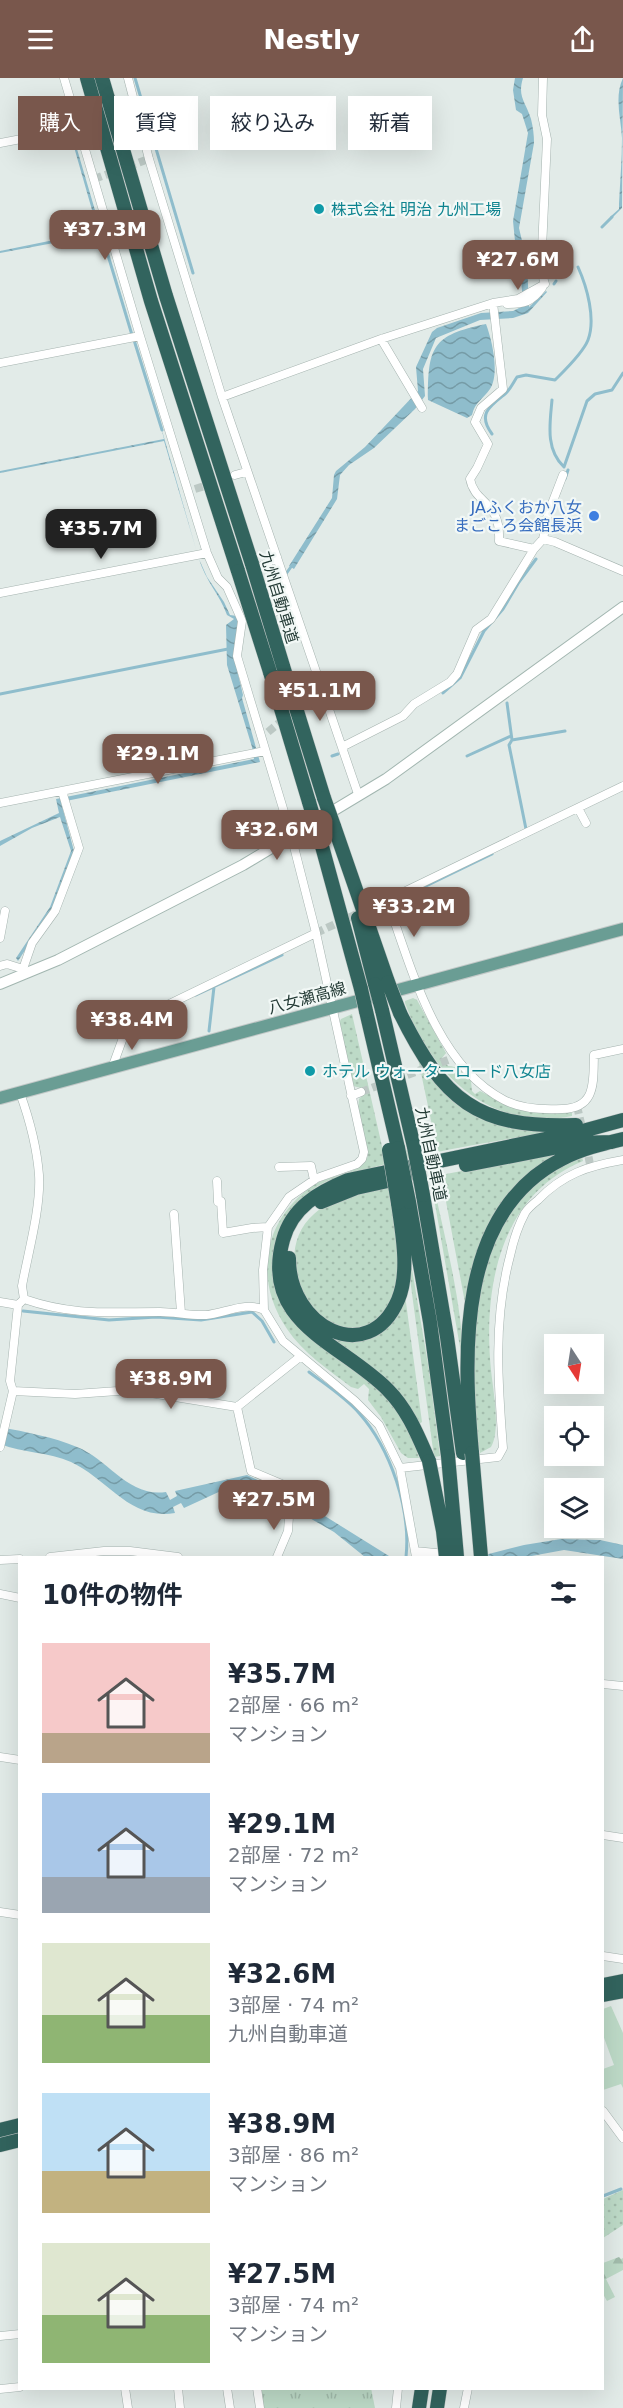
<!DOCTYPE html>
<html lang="ja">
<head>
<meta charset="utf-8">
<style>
  body { margin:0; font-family:"DejaVu Sans","Noto Sans JP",sans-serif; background:#f6f6f7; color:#1f2937; height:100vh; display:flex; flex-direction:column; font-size:22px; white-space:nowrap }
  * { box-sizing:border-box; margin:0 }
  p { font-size:20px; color:#747a83 }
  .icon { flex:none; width:33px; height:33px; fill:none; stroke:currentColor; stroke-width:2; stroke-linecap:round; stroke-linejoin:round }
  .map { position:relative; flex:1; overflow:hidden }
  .drawer { position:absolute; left:18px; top:1478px; width:586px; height:834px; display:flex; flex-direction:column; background:#fff; border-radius:0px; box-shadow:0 6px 24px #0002 }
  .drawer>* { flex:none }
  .banner { position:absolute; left:18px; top:18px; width:588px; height:54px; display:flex; gap:12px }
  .needle { width:39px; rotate:168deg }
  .controls { position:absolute; left:544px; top:1256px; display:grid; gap:12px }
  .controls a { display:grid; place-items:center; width:60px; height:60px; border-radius:0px; background:#fff; box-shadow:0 6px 24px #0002; font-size:30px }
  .price { position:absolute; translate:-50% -51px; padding:0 14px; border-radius:12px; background:#79574c; color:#fff; font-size:20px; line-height:39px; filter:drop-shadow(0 2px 3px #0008) }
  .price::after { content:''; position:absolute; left:50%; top:36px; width:18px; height:14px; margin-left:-9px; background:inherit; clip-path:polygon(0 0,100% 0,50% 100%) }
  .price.active { background:#222; color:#fff }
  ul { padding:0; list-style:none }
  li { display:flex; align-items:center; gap:18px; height:150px; padding:0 24px }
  li span { display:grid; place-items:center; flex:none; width:168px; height:120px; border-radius:0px; color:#555 }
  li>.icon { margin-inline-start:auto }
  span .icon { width:72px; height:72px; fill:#fffc; stroke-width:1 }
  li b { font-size:26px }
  h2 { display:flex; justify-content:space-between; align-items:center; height:72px; padding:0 24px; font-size:26px }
  .tag { padding:0 21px; border-radius:0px; background:#fff; box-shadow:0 6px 24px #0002; font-size:21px; line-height:54px }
  .tag.active { background:#79574c; color:#fff }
  header { display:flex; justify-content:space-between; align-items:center; height:78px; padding:0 24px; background:#79574c; color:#fff; font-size:27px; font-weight:700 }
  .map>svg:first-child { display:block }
  .grass { fill:url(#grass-dots) }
  .forest { fill:url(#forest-firs) }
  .park { fill:url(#park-tufts) }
  .garden { fill:#bddac7 }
  .water { fill:url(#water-waves) }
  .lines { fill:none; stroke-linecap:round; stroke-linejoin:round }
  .stream { stroke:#8fbdcc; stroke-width:3 }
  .street-tunnel { stroke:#bcc8c4; stroke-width:8; stroke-dasharray:8 4; stroke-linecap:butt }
  .street-casing { stroke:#a5b3af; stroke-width:9 }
  .secondary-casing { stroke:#a2b6b0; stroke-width:12 }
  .primary-casing { stroke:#c2c8c7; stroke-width:14 }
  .highway-casing { stroke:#c2c8c7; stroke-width:15 }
  .street { stroke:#fff; stroke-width:8 }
  .secondary { stroke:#fff; stroke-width:10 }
  .primary { stroke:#6a9d94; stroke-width:12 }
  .highway { stroke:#32645e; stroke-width:14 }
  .highway-bridge-casing { stroke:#c2c8c7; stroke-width:15; stroke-linecap:butt }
  .highway-bridge { stroke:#32645e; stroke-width:14 }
  .culture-dot { fill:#0f9aa8; stroke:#f2f8f6; stroke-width:2 }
  .shop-dot { fill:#3f7fe0; stroke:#f2f8f6; stroke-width:2 }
  .labels { text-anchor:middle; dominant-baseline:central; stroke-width:4.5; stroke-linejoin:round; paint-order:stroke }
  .culture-label { font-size:16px; fill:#0d838f; stroke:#f2f8f6; text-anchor:start }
  .shop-label { font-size:16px; fill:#366cbe; stroke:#f2f8f6; text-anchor:end }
  .street-label { font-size:16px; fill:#243b36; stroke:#f2f8f6 }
</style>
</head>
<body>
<header><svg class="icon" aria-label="menu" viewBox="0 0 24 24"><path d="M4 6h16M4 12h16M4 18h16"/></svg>Nestly<svg class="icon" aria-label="share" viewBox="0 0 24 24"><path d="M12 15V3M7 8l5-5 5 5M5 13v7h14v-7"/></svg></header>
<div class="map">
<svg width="623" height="2330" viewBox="0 0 623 2330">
  <defs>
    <pattern id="grass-dots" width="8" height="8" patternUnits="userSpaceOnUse" patternTransform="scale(1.5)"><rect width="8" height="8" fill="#bddac7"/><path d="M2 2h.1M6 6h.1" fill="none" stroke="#a2bcac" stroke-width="1.8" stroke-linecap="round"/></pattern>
    <pattern id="forest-firs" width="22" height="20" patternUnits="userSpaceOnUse" patternTransform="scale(1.5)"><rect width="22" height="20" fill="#bddac7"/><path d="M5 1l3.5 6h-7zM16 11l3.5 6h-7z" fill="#a2bcac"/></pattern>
    <pattern id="park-tufts" width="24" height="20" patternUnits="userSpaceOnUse" patternTransform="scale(1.5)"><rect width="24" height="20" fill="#bddac7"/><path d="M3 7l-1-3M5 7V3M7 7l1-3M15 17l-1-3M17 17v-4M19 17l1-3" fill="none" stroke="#a2bcac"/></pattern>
    <pattern id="water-waves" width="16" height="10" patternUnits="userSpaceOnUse" patternTransform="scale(1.5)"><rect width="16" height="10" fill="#8fbdcc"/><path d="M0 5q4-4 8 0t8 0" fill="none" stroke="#759ba6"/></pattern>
  </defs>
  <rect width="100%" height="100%" fill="#e2ebe8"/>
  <!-- grass -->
  <path class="grass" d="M 413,920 L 417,922 L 446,975 L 442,980 L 448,988 C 458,988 465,996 471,1003 L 472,1013 L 475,1016 L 480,1013 L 502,1024 L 568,1034 L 572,1035 L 572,1038 C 491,1054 431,997 405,925 L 405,923 Z
    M 352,936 L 384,1077 L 436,1066 L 417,976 L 468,1029 L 575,1050 C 504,1062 430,1072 361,1093 C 347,1097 331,1100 318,1108 C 294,1123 277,1152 274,1179 C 272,1201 278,1227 292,1243 C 314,1268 345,1280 369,1301 C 393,1322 410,1348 419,1380 L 408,1380 L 401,1375 L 381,1339 L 368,1322 L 369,1311 L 364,1306 L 358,1311 L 351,1309 C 329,1292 303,1275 287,1251 C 253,1201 263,1141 314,1107 C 331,1096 360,1097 368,1078 L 358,1030 L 359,1021 L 363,1017 L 361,1010 L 353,1008 L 338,947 L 341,941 Z
    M 573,1071 L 486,1154 L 472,1192 L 466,1230 L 441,1097 Z
    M 582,1079 L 583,1083 C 499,1118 483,1210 491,1292 C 493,1312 501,1352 491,1369 L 480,1375 C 475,1354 475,1332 474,1311 C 472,1244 476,1173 521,1119 C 538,1100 560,1090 582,1079 Z
    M 390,1107 C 398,1148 417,1247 351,1250 C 340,1251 314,1238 308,1228 C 290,1201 287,1159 314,1136 C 334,1118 365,1114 390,1107 Z
    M 432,1109 L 434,1109 C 447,1169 463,1230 464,1292 Z
    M 411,1185 L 429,1292 L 440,1378 L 434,1379 L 408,1186 Z
    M 405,1217 L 422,1344 L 419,1346 L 323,1256 C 365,1269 389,1260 405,1217 Z
    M 623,2112 L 623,2147 L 603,2160 L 603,2121 Z"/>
  <!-- forest -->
  <path class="forest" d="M 619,2179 L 621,2181 L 623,2180 L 623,2192 L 606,2201 L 615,2219 L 607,2223 L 603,2216 L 603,2185 Z"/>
  <!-- park -->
  <path class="park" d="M 261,2310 L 371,2310 L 375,2330 L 263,2330 Z"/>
  <!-- garden -->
  <path class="garden" d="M 611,1928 L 623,1955 L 623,2010 L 621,2006 L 603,2012 L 603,1991 L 614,1987 L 603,1957 L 603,1931 Z"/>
  <!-- water -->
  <path class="water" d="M 515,0 L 523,0 C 517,19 526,24 531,41 C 533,49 534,57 534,65 L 519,150 L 527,184 L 529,229 L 546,213 L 547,214 L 528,235 L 513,240 L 480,242 L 436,260 L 423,291 L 425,318 L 415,331 L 374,370 L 349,387 L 340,397 L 337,421 L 294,491 L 289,488 L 332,420 L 334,397 L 336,393 L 365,369 L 418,313 L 416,289 L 432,254 L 437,250 L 481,235 L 513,233 L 523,228 L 520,185 L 515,163 L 513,143 L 528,55 L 522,36 L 516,32 L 513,12 Z
    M 623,0 L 622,130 L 611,141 L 610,139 L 619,131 L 619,126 C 620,104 622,82 622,60 C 621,40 614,19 623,0 Z
    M 72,54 L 102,156 L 0,175 L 0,173 L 98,153 L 70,55 Z
    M 486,246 C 492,262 500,296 490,311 C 483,321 475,324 472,337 L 467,340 L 428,322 C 428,269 432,257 486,246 Z
    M 161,349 L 196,471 L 164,363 L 0,395 L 0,393 L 164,361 Z
    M 199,481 L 207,499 L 224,524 L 230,537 L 237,538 L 240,544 L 235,583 L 243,617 L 242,620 L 260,684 L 61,724 L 74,773 L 53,830 L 18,883 L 16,880 L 50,829 L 71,773 L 60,739 L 32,750 L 0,768 L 0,763 L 59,735 L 56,721 L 254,681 L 252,669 L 227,587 L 226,547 L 234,541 L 227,537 C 220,517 205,502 199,481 Z
    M 0,1349 C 26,1354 53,1359 77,1369 C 108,1381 129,1420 166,1414 L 170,1422 L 177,1418 L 175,1413 L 247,1397 L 296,1420 L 389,1478 L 415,1479 L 365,1479 L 334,1454 L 273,1419 L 262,1415 L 236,1410 L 223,1412 L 184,1430 L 181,1425 L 173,1429 L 175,1435 C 130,1443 108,1401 71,1384 C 49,1374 23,1375 0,1366 Z
    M 561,1461 L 600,1462 L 623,1467 L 623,1481 L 564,1472 L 526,1479 L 477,1479 L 524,1467 Z"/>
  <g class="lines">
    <!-- stream -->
    <path class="stream" d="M 135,0 L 193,195
      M 602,149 L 612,139
      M 101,154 L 132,257
      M 562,196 L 568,191
      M 554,206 L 556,203
      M 134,262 L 162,352
      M 552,322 C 550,345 545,371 564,389 L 587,323 L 595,316 L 612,312 L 623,295
      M 492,356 C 477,336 490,328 505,316 C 510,312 513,305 517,299 L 526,297 L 555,302 C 565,292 583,275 588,262 C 596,241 587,209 578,189
      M 565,401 L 568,392
      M 269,489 L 275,509
      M 278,507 L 293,486
      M 443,615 L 460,600 L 484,553 L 503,531 L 519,504 L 536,481
      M 0,616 L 228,571
      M 507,625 L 512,662 L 509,667 L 526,751
      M 512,662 L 565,653
      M 332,678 L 338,676
      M 467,678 L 511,658
      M 393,824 L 492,776
      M 379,832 L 384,829
      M 196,917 L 282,877
      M 209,953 L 214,909
      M 23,1233 L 109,1242 L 156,1239 L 201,1242 L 252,1234 L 262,1243 L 274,1264
      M 309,1294 C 326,1307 345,1319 359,1335 C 391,1371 411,1432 406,1479
      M 603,2118 L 621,2111"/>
    <!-- street-tunnel -->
    <path class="street-tunnel" d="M 94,101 L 149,81
      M 195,411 L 211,406
      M 294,632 L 311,618
      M 268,654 L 285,640
      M 316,855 L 387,822
      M 396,1001 L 448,982
      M 361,1014 L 385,1005
      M 577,1028 L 582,1050
      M 586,1067 L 590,1086"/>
    <defs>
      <path id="street" d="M 64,0 L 140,258 L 207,475 L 218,500 L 227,509 L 242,543 L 237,578 L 291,757 L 316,855 L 364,1074 L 362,1081 L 357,1086 L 317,1100 L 289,1119 L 268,1149 L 263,1192 L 264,1232 L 283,1263 L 355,1323 L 379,1347 L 400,1390 L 416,1479
        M 128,0 L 149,81 L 222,319 L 358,716
        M 0,65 L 78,50
        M 507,226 C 524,226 532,224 542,210
        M 381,261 L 422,330
        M 0,285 L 140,258
        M 222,319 L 381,261 L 493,225 L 518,221 L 545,206 L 541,193 L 547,61 L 542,37 L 543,0
        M 235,397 L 246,394
        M 543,461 L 548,436 L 563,397
        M 534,471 L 543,461 L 555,464 L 623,493
        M 252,494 L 277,479
        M 0,515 L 207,475
        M 267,538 L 292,525
        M 311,618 L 323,612
        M 342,669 L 403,638 L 414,626 L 450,604 L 457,596 L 476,552 L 491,541 L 534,471 L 499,463 C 501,422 475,427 470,401 L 477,390 L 488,366 L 475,344 L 481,330 L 503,311 L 493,225
        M 623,708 L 387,822 C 411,889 436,987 504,1022 C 521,1031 543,1032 562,1031 C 597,1030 593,1003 594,977 L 623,971
        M 0,725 L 265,673
        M 578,730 L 586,745
        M 0,860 L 5,833
        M 0,888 L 7,886 L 23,891
        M 26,895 L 23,891 L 32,865 L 55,833 L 79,770 L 62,713
        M 112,990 L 128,946 L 316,855
        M 351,1018 L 361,1014
        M 279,1089 L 311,1088 L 314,1102
        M 217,1103 L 218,1124 L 221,1123 L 223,1155 L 252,1150 L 268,1149
        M 174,1136 L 181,1235
        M 24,1221 C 73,1238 109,1234 160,1234 C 175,1234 191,1238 206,1237 C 225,1235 247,1223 264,1232
        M 0,1224 L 18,1227
        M 13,1313 L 75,1316 L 132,1312 L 237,1329 L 251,1393 L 291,1410 L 288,1453 L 277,1479
        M 237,1329 L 301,1278
        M 0,1369 L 13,1313 L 10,1303 L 18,1227 L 24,1221 L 22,1208 C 28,1175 41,1130 39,1097 C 37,1071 29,1040 20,1015
        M 400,1390 L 498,1379 L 503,1370 C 498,1306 493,1242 510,1178 C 513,1164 518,1148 525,1135 C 528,1130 533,1126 538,1122 C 563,1096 588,1088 623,1082
        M 415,1473 L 446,1476
        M 50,1479 L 104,1473 L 130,1473 L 178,1479
        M 0,1482 L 20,1481
        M 0,1516 L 20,1520
        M 603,1606 L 623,1608
        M 0,1679 L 20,1682
        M 603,1757 L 623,1760
        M 0,1834 L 20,1837
        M 603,1878 L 623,1881
        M 603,2033 L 623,2060
        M 0,2258 L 20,2256
        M 125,2310 L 128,2330
        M 178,2310 L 180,2330
        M 227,2310 L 230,2330
        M 257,2310 L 260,2330
        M 0,2311 L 20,2309
        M 396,2330 L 398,2310
        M 464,2330 L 468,2310"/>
      <path id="secondary" d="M 0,906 L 58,882 L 243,787 L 386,701 L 623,529"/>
      <path id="primary" d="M 0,1020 L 623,851"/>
      <path id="highway" d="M 87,0 L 151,223 L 238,493
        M 102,0 L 166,218 L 252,486
        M 283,588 L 324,720
        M 270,594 L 309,724
        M 334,748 L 388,904
        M 320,761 L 361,911
        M 358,840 L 375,906
        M 382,932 L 414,1069
        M 366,933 L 398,1070
        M 400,935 C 443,1022 477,1051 576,1047
        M 466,1087 L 579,1065 L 612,1064
        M 423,1117 L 447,1259 L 463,1375
        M 321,1124 L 356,1110 L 406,1099
        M 409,1124 L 430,1244 L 448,1378
        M 289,1180 C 288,1248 368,1291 398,1222 C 410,1194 402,1154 398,1125
        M 472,1375 C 463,1275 457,1134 562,1081 C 581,1071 602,1066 623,1061
        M 429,1383 C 418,1358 408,1332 388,1312 C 342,1265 260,1246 283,1162 C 292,1129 319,1114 348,1102 L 579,1054 L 623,1042
        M 603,1907 L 623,1903
        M 603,1917 L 623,1913
        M 0,2052 L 20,2047
        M 0,2067 L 20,2062
        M 419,2330 L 422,2310
        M 437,2330 L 440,2310"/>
    </defs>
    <!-- street casing -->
    <use href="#street" class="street-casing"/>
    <!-- secondary casing -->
    <use href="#secondary" class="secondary-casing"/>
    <!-- primary casing -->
    <use href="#primary" class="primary-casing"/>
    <!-- highway casing -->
    <use href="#highway" class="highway-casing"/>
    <!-- street -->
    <use href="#street" class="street"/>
    <!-- secondary -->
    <use href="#secondary" class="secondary"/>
    <!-- primary -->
    <use href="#primary" class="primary"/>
    <!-- highway -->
    <use href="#highway" class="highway"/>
    <defs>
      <path id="highway-bridge" d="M 252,486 L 283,588
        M 238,493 L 270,594
        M 324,720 L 334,748
        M 309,724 L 320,761
        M 388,904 L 400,935
        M 375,906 L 382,932
        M 361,911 L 366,933
        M 414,1069 L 423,1117
        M 398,1070 L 409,1124
        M 389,1072 L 398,1125
        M 472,1375 L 481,1479
        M 448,1378 L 457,1479
        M 429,1383 L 443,1453 L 446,1479"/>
    </defs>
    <!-- highway-bridge casing -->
    <use href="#highway-bridge" class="highway-bridge-casing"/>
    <!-- highway-bridge -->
    <use href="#highway-bridge" class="highway-bridge"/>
  </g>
  <!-- markers -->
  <g class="culture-dot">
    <circle cx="319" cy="131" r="6"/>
    <circle cx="310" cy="993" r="6"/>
  </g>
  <circle class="shop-dot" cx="594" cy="438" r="6"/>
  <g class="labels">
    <!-- culture labels -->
    <g class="culture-label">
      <text x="331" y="131">株式会社 明治 九州工場</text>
      <text x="322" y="993">ホテル ウォーターロード八女店</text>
    </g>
    <!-- shop labels -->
    <g class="shop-label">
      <text x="582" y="429">JAふくおか八女<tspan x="582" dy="18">まごころ会館長浜</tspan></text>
    </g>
    <!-- street labels -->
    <g class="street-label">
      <text transform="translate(279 519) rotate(73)">九州自動車道</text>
      <text transform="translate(307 920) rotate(-15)">八女瀬高線</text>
      <text transform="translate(431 1076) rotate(78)">九州自動車道</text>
    </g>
  </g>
</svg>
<div class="controls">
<a><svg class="needle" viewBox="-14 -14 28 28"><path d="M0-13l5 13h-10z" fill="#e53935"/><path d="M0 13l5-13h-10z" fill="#747a83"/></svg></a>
<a><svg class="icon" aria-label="locate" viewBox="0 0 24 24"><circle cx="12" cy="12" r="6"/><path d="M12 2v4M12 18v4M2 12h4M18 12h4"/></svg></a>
<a><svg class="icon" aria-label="layers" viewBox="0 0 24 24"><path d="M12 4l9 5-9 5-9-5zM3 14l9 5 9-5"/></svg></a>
</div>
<b class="price" style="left:105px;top:183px">¥37.3M</b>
<b class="price" style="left:518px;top:213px">¥27.6M</b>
<b class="price active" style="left:101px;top:482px">¥35.7M</b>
<b class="price" style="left:320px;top:644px">¥51.1M</b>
<b class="price" style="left:158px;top:707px">¥29.1M</b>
<b class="price" style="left:277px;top:783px">¥32.6M</b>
<b class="price" style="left:414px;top:860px">¥33.2M</b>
<b class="price" style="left:132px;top:973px">¥38.4M</b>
<b class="price" style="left:171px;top:1332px">¥38.9M</b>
<b class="price" style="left:274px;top:1453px">¥27.5M</b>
<div class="banner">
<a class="tag active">購入</a>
<a class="tag">賃貸</a>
<a class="tag">絞り込み</a>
<a class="tag">新着</a>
</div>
<section class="drawer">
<h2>10件の物件<svg class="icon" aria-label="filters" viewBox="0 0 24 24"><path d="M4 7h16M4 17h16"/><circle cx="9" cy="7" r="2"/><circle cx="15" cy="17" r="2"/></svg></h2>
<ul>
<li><span style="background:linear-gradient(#f6c9c9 75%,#b9a48a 0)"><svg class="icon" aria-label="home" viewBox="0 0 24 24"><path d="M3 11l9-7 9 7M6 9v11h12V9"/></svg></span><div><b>¥35.7M</b><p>2部屋 · 66 m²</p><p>マンション</p></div></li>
<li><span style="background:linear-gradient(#a9c7e8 70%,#9aa5b1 0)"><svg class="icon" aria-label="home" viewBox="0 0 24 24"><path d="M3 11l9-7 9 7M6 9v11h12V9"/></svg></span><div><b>¥29.1M</b><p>2部屋 · 72 m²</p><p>マンション</p></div></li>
<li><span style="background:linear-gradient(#dfe7d0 60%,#8fb573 0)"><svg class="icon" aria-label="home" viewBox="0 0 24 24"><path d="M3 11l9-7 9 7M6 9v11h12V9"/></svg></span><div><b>¥32.6M</b><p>3部屋 · 74 m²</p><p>九州自動車道</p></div></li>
<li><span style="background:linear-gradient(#bfe0f5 65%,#c2b280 0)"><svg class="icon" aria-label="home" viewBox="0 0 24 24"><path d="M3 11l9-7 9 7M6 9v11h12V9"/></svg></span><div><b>¥38.9M</b><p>3部屋 · 86 m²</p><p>マンション</p></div></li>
<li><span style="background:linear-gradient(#dfe7d0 60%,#8fb573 0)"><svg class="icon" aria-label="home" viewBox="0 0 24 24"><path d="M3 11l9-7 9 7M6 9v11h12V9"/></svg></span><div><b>¥27.5M</b><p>3部屋 · 74 m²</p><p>マンション</p></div></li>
</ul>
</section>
</div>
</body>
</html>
